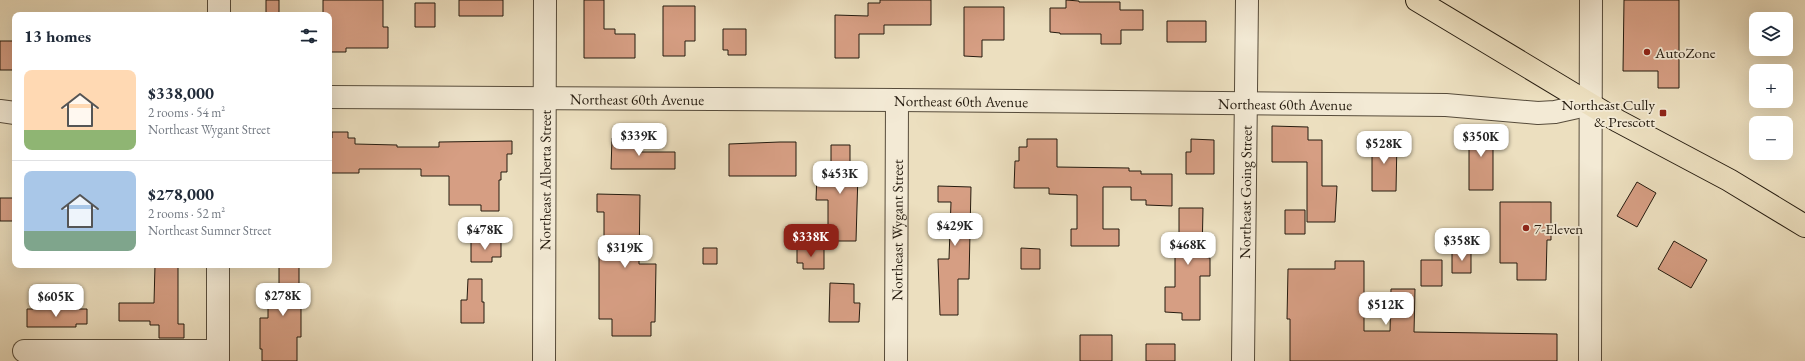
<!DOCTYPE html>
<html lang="en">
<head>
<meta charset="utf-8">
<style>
  body { margin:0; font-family:"EB Garamond",serif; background:#f6f6f7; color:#1f2937; height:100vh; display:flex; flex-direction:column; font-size:15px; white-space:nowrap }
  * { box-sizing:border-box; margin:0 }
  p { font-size:13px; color:#747a83 }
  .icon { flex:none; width:22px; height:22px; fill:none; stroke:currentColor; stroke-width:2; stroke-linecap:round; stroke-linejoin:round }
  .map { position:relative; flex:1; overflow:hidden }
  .sheet { position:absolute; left:12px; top:12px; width:320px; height:256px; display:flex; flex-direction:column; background:#fff; border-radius:8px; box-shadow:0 4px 16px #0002 }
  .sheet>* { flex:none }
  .buttons { position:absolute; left:1749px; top:12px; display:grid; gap:8px }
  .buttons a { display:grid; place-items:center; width:44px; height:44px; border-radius:8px; background:#fff; box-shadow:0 4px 16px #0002; font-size:20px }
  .price { position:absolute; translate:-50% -34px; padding:0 9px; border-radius:8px; background:#fff; color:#222; font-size:13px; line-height:26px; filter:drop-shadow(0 1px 2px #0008) }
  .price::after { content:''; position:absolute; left:50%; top:24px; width:12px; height:9px; margin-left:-6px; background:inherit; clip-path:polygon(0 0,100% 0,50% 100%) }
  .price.on { background:#8f2418; color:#fff }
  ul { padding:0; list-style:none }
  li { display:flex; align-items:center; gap:12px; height:100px; padding:0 12px }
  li+li { border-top:1px solid #e0e1e3 }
  li span { display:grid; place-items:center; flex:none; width:112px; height:80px; border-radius:8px; color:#555 }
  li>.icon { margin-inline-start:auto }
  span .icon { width:48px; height:48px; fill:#fffc; stroke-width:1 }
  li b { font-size:17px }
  h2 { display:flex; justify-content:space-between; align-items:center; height:48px; padding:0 12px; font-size:17px }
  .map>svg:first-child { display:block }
  .building { fill:#d69e83; stroke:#251b0f }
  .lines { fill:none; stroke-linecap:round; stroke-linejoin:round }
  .minor-casing { stroke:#574c3b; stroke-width:24 }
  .major-casing { stroke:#251b0f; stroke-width:24 }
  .minor { stroke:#f3ead5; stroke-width:22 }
  .major { stroke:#ecdfbf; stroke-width:22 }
  .poi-dot { fill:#8f2418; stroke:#f3ead5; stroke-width:1.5 }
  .labels { text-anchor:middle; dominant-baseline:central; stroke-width:3.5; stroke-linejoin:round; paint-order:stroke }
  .poi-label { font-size:15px; fill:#251b0f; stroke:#f3ead5; text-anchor:start }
  .street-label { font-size:15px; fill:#251b0f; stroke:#f3ead5 }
</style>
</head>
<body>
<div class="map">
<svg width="1805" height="361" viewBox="0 0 1805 361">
  <rect width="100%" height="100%" fill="#ecdfbf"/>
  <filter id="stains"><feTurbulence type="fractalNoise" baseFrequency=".005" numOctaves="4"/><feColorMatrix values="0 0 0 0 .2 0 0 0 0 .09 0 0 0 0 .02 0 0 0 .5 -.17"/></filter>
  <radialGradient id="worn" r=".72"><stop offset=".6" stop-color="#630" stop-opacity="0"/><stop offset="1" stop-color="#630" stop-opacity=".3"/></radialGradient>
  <!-- building -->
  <path class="building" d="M 266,0 L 279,0 L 279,15 L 266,15 Z
    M 323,0 L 383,0 L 383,27 L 388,27 L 388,48 L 346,48 L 346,52 L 329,52 L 329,15 L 323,15 Z
    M 459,0 L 503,0 L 503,16 L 459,16 Z
    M 584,0 L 604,0 L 604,29 L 615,29 L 615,34 L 635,34 L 635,58 L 584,58 Z
    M 880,0 L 931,0 L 931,25 L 884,25 L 884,34 L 859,34 L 859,58 L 835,58 L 835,15 L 868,16 L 868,3 L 880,3 Z
    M 1066,0 L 1079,1 L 1079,2 L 1120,2 L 1120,10 L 1143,10 L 1143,30 L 1121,30 L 1121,44 L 1101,44 L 1101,34 L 1060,34 L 1060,33 L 1050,32 L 1050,8 L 1066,8 Z
    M 1624,0 L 1679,0 L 1679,88 L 1658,88 L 1658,71 L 1623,71 Z
    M 415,3 L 435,3 L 435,27 L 415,27 Z
    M 663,6 L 695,6 L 695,41 L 685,41 L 685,56 L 663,56 Z
    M 964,7 L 1004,7 L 1004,40 L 982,40 L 982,57 L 964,56 Z
    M 1167,21 L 1206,21 L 1206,42 L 1167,42 Z
    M 723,29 L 746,29 L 746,55 L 728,55 L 728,50 L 723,50 Z
    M 0,41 L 15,41 L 15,70 L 0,70 Z
    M 1272,126 L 1308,127 L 1308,140 L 1322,140 L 1322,186 L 1337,186 L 1335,222 L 1307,222 L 1307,162 L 1272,162 Z
    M 1469,126 L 1493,127 L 1493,190 L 1469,190 Z
    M 332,132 L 348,132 L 348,138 L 355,138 L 355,144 L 397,145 L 397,147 L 439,147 L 439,142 L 512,141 L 512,154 L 507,154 L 507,172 L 501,172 L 501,180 L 499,180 L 499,211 L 481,211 L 481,205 L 449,205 L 449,176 L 421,176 L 421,169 L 359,169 L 359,173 L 329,173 L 329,138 L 332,138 Z
    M 612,138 L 638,138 L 638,152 L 675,152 L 675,169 L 611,169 Z
    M 1027,139 L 1057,139 L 1057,167 L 1129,168 L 1129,171 L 1141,171 L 1141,174 L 1172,174 L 1172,206 L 1146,205 L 1146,200 L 1131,200 L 1131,187 L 1103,187 L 1103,229 L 1119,229 L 1119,246 L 1071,246 L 1071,229 L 1077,229 L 1077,195 L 1049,194 L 1049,188 L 1014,188 L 1015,161 L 1019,161 L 1019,147 L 1027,147 Z
    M 1191,139 L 1214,140 L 1214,174 L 1186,174 L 1186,152 L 1191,152 Z
    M 1372,139 L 1397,139 L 1396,191 L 1372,191 Z
    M 780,142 L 796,142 L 796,176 L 729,176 L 729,144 Z
    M 831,145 L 850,145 L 850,173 L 858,173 L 856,241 L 828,241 L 828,200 L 816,200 L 817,173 L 831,173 Z
    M 1637,182 L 1656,193 L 1637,227 L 1617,216 Z
    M 938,186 L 971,187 L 969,279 L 958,279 L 958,315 L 940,315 L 938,259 L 949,259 L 951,202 L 938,202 Z
    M 597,194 L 640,195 L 639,264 L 656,264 L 655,322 L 651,322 L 651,336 L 612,336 L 612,319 L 599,319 L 599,256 L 604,256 L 604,212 L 597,212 Z
    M 0,198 L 14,198 L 15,221 L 0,221 Z
    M 1500,202 L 1551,202 L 1551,240 L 1547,240 L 1546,280 L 1517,280 L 1517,263 L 1500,263 Z
    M 1179,208 L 1203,208 L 1202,257 L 1210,258 L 1210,276 L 1200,276 L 1200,320 L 1182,320 L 1182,313 L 1165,312 L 1165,287 L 1175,287 L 1175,236 L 1179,236 Z
    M 1285,210 L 1305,210 L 1305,234 L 1285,234 Z
    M 471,241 L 501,241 L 501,257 L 492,257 L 492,262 L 471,262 Z
    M 1674,241 L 1707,260 L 1691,288 L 1658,269 Z
    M 703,248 L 717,248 L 717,264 L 703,264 Z
    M 1021,248 L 1040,249 L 1040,269 L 1021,269 Z
    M 797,249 L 824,249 L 824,269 L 803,269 L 803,263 L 797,263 Z
    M 1452,252 L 1471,252 L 1471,273 L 1452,273 Z
    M 1421,260 L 1442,260 L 1442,286 L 1421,286 Z
    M 1335,261 L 1364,261 L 1364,331 L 1390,331 L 1391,289 L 1415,289 L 1414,332 L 1557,334 L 1557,361 L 1290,361 L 1290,319 L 1287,319 L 1288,269 L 1335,269 Z
    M 155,265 L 178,265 L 178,324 L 184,324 L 184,338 L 159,338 L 159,325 L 150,325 L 150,321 L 119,321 L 119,303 L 154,303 Z
    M 279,265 L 299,265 L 299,285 L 305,285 L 304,308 L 301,308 L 301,337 L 297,337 L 297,361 L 262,361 L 262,349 L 260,349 L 260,318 L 268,318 L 268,285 L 279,285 Z
    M 468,279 L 482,279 L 482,302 L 484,302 L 484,323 L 461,323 L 461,300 L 467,300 Z
    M 830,283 L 854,284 L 854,303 L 860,303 L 859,322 L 829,322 Z
    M 27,309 L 87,309 L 87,324 L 76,324 L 76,327 L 27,327 Z
    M 1080,335 L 1112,335 L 1112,361 L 1080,361 Z
    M 1146,344 L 1175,344 L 1175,361 L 1146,361 Z"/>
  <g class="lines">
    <defs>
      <g id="minor">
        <path d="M 219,15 L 219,0"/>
        <path id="s1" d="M 329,97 L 897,100 L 1446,105 L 1538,113 L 1555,112 L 1591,104"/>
        <path d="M 0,111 L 15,113"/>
        <path d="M 24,351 L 218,351"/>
        <path d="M 218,361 L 218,265"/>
        <path id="s2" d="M 544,361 L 545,0"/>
        <path id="s3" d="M 896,361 L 897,100"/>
        <path id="s4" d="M 1243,361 L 1247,0"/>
        <path d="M 1590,361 L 1591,0"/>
      </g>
      <path id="major" d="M 1417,0 L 1618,121 L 1729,180 L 1805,226"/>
    </defs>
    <!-- minor casing -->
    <use href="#minor" class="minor-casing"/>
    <!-- major casing -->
    <use href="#major" class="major-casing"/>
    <!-- minor -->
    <use href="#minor" class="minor"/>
    <!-- major -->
    <use href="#major" class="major"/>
  </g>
  <!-- markers -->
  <g class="poi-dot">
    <circle cx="1647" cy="52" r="4"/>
    <rect x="1659" y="109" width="8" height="8" rx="2"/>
    <circle cx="1526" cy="228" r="4"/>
  </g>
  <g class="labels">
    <!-- poi labels -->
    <g class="poi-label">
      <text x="1655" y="52">AutoZone</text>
      <text x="1655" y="104" text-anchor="end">Northeast Cully<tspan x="1655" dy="17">&amp; Prescott</tspan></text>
      <text x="1534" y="228">7-Eleven</text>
    </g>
    <!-- street labels -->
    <g class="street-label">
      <text stroke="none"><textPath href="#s1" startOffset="308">Northeast 60th Avenue</textPath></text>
      <text stroke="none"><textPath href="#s1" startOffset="632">Northeast 60th Avenue</textPath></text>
      <text stroke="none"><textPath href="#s1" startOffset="956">Northeast 60th Avenue</textPath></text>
      <text stroke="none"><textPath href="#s2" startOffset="181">Northeast Alberta Street</textPath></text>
      <text stroke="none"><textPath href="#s4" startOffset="169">Northeast Going Street</textPath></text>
      <text stroke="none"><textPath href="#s3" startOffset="131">Northeast Wygant Street</textPath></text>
    </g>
  </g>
  <rect width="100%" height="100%" filter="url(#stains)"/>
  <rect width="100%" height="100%" fill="url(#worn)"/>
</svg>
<div class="buttons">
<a><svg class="icon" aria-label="layers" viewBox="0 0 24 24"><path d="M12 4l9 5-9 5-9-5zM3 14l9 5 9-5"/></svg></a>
<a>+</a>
<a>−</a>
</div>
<b class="price" style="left:639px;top:157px">$339K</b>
<b class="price" style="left:1481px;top:158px">$350K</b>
<b class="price" style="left:1384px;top:165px">$528K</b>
<b class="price" style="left:840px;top:195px">$453K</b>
<b class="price" style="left:955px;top:247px">$429K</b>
<b class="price" style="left:485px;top:251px">$478K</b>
<b class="price on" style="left:811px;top:258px">$338K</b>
<b class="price" style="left:1462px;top:262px">$358K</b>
<b class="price" style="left:1188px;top:266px">$468K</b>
<b class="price" style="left:625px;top:269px">$319K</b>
<b class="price" style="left:283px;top:317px">$278K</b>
<b class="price" style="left:56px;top:318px">$605K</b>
<b class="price" style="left:1386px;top:326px">$512K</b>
<section class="sheet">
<h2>13 homes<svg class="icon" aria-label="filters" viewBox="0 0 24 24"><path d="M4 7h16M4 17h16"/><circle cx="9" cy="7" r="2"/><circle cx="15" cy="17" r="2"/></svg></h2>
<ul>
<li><span style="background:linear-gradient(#ffd9b3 75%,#8fb573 0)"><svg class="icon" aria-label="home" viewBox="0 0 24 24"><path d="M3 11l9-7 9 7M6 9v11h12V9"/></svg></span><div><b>$338,000</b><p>2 rooms · 54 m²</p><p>Northeast Wygant Street</p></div></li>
<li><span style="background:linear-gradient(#a9c7e8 75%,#7fa58c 0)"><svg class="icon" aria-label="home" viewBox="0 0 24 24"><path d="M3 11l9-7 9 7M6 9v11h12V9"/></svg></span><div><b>$278,000</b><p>2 rooms · 52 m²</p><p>Northeast Sumner Street</p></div></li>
</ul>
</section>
</div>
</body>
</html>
